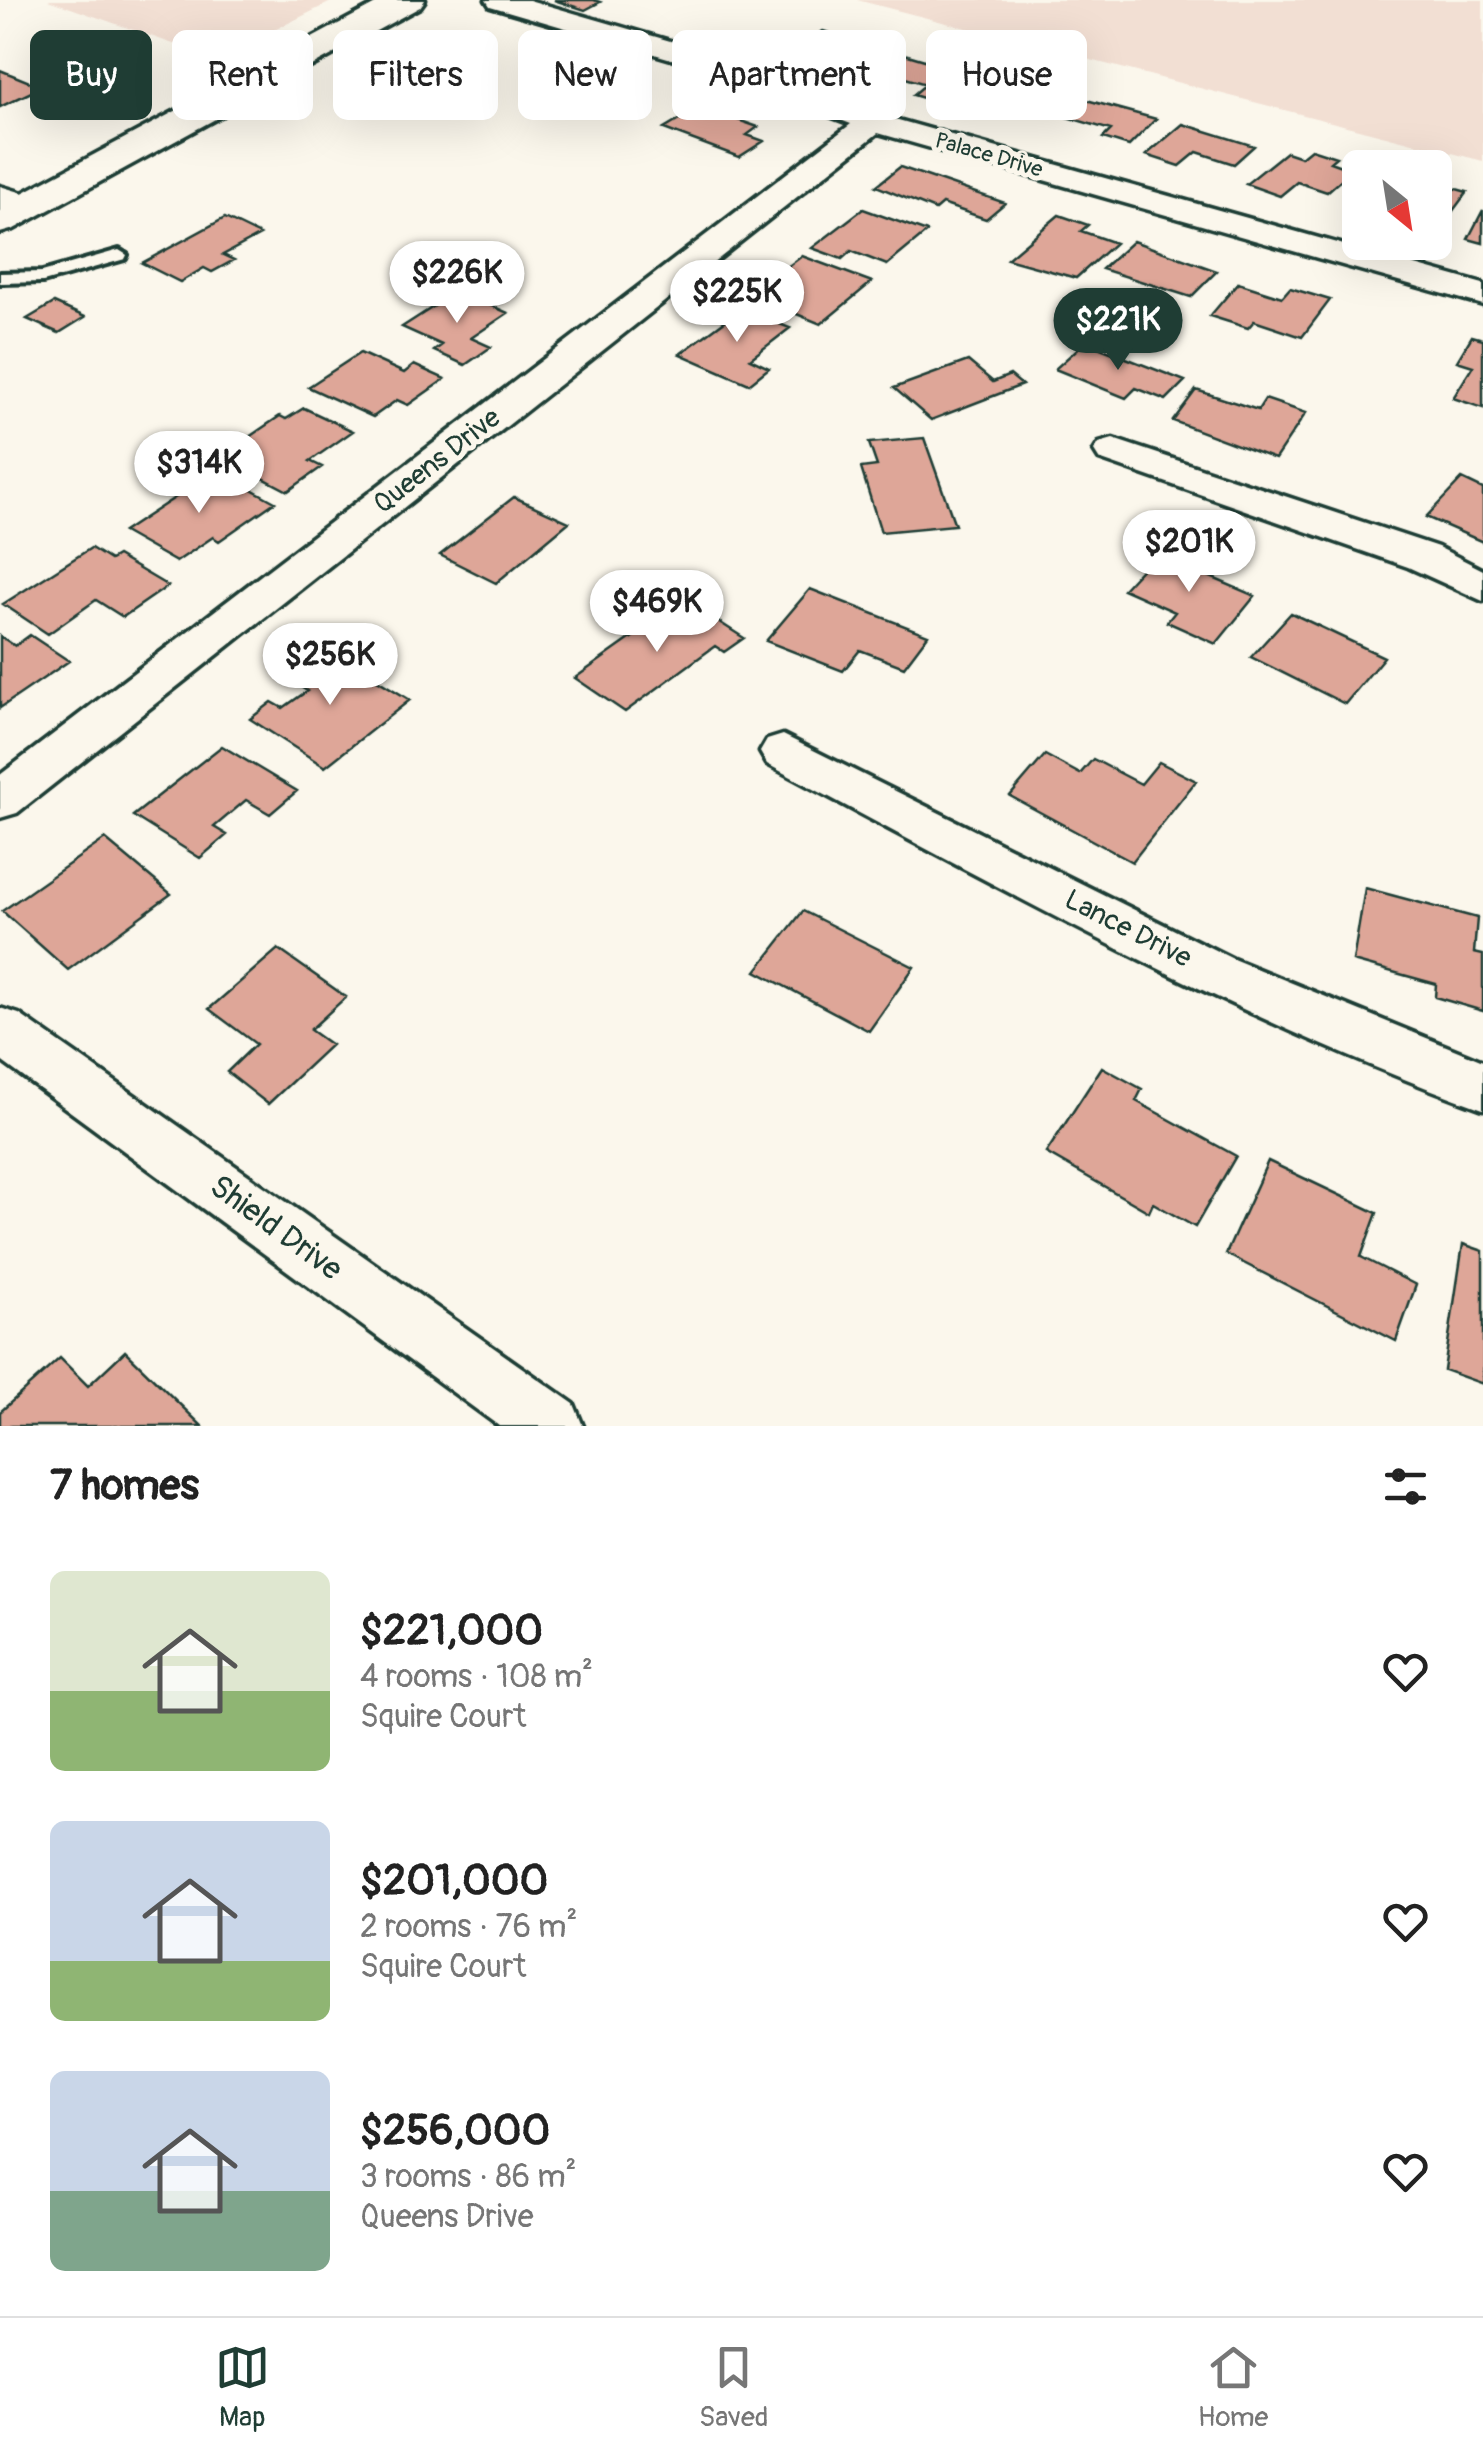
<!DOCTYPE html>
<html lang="en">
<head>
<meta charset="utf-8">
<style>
  body { margin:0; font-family:Pangolin,sans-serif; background:#f2f2f2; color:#222; height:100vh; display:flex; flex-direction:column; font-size:38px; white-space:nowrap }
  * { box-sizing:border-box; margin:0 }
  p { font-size:32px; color:#767676 }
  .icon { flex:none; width:55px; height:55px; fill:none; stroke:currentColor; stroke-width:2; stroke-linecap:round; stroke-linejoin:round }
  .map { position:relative; height:1426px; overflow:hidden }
  .details { display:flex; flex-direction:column; background:#fff; flex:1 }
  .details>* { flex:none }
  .banner { position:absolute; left:30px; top:30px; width:1425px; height:90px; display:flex; gap:20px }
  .needle { width:65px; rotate:150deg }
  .tools { position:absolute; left:1342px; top:150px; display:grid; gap:20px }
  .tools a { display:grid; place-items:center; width:110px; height:110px; border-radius:15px; background:#fff; box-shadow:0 10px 40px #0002; font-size:50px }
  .price { position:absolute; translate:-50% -85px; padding:0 22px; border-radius:35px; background:#fff; color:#222; font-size:32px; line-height:65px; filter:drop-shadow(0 2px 5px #0008) }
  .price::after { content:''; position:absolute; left:50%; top:60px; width:30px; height:22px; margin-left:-15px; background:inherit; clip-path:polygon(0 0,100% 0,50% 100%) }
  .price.selected { background:#1f3d34; color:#fff }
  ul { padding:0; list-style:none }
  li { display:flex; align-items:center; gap:30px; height:250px; padding:0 50px }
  li span { display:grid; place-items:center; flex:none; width:280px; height:200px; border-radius:15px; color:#555 }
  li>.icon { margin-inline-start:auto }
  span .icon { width:120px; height:120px; fill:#fffc; stroke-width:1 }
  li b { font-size:42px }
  h2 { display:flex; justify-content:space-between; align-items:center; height:120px; padding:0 50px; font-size:42px }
  .pill { padding:0 35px; border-radius:15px; background:#fff; box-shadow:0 10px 40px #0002; font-size:35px; line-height:90px }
  .pill.selected { background:#1f3d34; color:#fff }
  .menu { display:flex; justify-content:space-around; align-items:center; height:140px; border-top:2px solid #e0e0e0; background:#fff; font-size:28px; color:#767676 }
  .menu a { display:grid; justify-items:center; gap:5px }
  .menu .selected { color:#1f3d34 }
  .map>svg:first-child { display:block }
  .built { fill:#f2dfd3 }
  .building { fill:#dea698; stroke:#1f3d34; stroke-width:2.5 }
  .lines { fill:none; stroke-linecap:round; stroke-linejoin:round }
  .lane-casing { stroke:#1f3d34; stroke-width:8 }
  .street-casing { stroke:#1f3d34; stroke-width:7 }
  .secondary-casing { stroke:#1f3d34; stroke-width:7 }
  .lane { fill:#fbf7ec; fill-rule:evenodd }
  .street { fill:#fbf7ec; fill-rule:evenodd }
  .secondary { fill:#fbf7ec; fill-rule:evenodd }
  .labels { text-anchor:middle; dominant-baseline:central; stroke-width:10; stroke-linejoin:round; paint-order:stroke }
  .far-street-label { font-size:22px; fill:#1f3d34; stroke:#fbf7ec }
  .street-label { font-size:28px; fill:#1f3d34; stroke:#fbf7ec }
  .near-street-label { font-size:32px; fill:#1f3d34; stroke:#fbf7ec }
</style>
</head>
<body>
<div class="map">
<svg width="1483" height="1426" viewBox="0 0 1483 1426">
  <rect width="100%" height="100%" fill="#fbf7ec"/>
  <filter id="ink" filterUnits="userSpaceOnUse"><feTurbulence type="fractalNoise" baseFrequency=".01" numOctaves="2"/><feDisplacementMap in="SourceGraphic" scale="20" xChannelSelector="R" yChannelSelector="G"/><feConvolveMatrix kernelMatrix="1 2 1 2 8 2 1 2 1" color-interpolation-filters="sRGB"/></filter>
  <g filter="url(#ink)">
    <!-- built -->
    <path class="built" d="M 48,0 L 335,0 L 216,59 Z
      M 857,0 L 1483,0 L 1483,161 Z"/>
    <!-- building -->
    <path class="building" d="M 554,0 L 594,0 L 600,2 L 585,10 Z
      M 823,31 L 878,48 L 853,65 L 823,56 L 806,67 L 780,58 Z
      M 901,53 L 935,63 L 943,57 L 980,68 L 937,102 L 913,95 L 926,84 L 878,70 Z
      M 0,70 L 42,87 L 0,107 Z
      M 1083,99 L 1156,119 L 1129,146 L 1103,138 L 1111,130 L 1063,116 Z
      M 701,107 L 758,127 L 747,135 L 764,141 L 739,157 L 664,129 Z
      M 1183,124 L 1254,146 L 1234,164 L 1197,152 L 1180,166 L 1146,155 Z
      M 1311,149 L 1336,157 L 1330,162 L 1352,170 L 1327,192 L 1297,182 L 1280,196 L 1246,184 L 1286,152 L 1301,157 Z
      M 900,167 L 1005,203 L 986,219 L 942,204 L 935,210 L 876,186 Z
      M 1435,183 L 1467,192 L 1435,235 Z
      M 863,209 L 927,232 L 887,265 L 851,251 L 842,259 L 812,248 Z
      M 1483,210 L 1483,243 L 1468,239 Z
      M 1059,215 L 1088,225 L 1081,231 L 1115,243 L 1076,278 L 1007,259 Z
      M 225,218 L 260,235 L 223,255 L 234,260 L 212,272 L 204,268 L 180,282 L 142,263 Z
      M 1133,241 L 1217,271 L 1191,297 L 1102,269 Z
      M 802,256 L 872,282 L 821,324 L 750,295 Z
      M 1238,283 L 1282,297 L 1290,288 L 1330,300 L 1302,337 L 1254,321 L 1248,328 L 1210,316 Z
      M 458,291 L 508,313 L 471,338 L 491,347 L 465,365 L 434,351 L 442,345 L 402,327 Z
      M 54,303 L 85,317 L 59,333 L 27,319 Z
      M 741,309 L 790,328 L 750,359 L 769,368 L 749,384 L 680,354 Z
      M 1472,336 L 1483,339 L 1483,408 L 1453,398 L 1473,366 L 1457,361 Z
      M 1085,342 L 1185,381 L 1166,400 L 1136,388 L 1126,398 L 1055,369 Z
      M 360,353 L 404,373 L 414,365 L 445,379 L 408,405 L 397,400 L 373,417 L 308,387 Z
      M 968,361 L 993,382 L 1010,375 L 1022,385 L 931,420 L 894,388 Z
      M 1196,390 L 1258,410 L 1265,399 L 1306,413 L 1275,459 L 1173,421 Z
      M 304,408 L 353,431 L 310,461 L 322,467 L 288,491 L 221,456 L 280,416 L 286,419 Z
      M 924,438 L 955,525 L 881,532 L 861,468 L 877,466 L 869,443 Z
      M 217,470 L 275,502 L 219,541 L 213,537 L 176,562 L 123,532 Z
      M 1462,479 L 1483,489 L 1483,542 L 1426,517 Z
      M 514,497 L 569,522 L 496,583 L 440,555 Z
      M 1164,545 L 1195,558 L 1187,567 L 1255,596 L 1216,644 L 1167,622 L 1175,612 L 1123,589 Z
      M 91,548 L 110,560 L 117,556 L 168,586 L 123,617 L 96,600 L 48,634 L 3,604 Z
      M 810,589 L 928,635 L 904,667 L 860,650 L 843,671 L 766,641 Z
      M 685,600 L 744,638 L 724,652 L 715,646 L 625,712 L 575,678 Z
      M 1291,613 L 1384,657 L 1345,704 L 1251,657 Z
      M 30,635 L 69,661 L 0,708 L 0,636 L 15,646 Z
      M 323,647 L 410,700 L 325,767 L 250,719 L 272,702 L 283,708 L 307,691 L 284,676 Z
      M 222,746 L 297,791 L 270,814 L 246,800 L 214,827 L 227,835 L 200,858 L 133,816 Z
      M 1045,755 L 1080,774 L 1093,759 L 1141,784 L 1159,762 L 1196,781 L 1132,862 L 1010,796 Z
      M 105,839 L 171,894 L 68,970 L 2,911 Z
      M 1365,888 L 1477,918 L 1474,953 L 1483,955 L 1483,1011 L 1435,997 L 1436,984 L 1353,961 Z
      M 803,911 L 914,967 L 869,1031 L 756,971 Z
      M 278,949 L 346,997 L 310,1030 L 331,1045 L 268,1104 L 227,1072 L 256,1044 L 209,1009 Z
      M 1102,1067 L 1142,1089 L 1136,1101 L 1236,1156 L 1195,1227 L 1153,1203 L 1149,1212 L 1046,1153 Z
      M 1268,1161 L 1377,1213 L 1361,1257 L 1416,1285 L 1396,1341 L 1226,1254 Z
      M 1463,1244 L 1483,1251 L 1483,1384 L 1444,1370 Z
      M 125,1351 L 202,1426 L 0,1426 L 0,1412 L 60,1358 L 88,1386 Z"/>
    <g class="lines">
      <defs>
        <path id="lane" d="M 119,250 L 127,255 L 125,259 L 43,282 L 0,283 L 0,273 L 42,272 Z"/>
        <path id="street" d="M 486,0 L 529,0 L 729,58 L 884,116 L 1483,284 L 1483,305 L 878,133 L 17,813 L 0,818 L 0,775 L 851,124 L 709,70 L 490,6 Z
          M 0,186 L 40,198 L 45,205 L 29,215 L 0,206 Z
          M 1113,439 L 1438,547 L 1483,570 L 1483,601 L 1408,567 L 1099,459 L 1094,451 L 1099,443 Z
          M 783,735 L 1233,959 L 1483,1061 L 1483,1109 C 1232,1018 1001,888 767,764 L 760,752 L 767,740 Z
          M 0,1008 L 19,1014 L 574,1404 L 583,1426 L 499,1426 L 0,1060 Z"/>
        <path id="secondary" d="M 383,0 L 425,0 L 420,7 L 14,229 L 0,233 L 0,205 Z"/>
      </defs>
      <!-- lane casing -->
      <use href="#lane" class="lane-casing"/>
      <!-- street casing -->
      <use href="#street" class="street-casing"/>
      <!-- secondary casing -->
      <use href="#secondary" class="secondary-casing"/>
      <!-- lane -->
      <use href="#lane" class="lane"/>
      <!-- street -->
      <use href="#street" class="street"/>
      <!-- secondary -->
      <use href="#secondary" class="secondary"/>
    </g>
  </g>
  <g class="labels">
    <!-- far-street labels -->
    <g class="far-street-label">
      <text transform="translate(989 155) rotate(16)">Palace Drive</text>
    </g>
    <!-- street labels -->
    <g class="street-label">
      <text transform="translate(437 461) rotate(-38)">Queens Drive</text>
      <text transform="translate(1128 929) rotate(27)">Lance Drive</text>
    </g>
    <!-- near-street labels -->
    <g class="near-street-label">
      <text transform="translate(276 1228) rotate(36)">Shield Drive</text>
    </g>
  </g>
</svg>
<div class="tools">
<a><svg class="needle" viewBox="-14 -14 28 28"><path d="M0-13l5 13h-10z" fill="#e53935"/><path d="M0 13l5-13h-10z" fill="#767676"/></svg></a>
</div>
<b class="price" style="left:457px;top:326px">$226K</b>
<b class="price" style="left:737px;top:345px">$225K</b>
<b class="price selected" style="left:1118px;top:373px">$221K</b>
<b class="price" style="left:199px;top:516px">$314K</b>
<b class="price" style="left:1189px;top:595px">$201K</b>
<b class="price" style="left:657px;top:655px">$469K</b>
<b class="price" style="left:330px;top:708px">$256K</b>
<div class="banner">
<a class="pill selected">Buy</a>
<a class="pill">Rent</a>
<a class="pill">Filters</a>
<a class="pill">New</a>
<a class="pill">Apartment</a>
<a class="pill">House</a>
</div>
</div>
<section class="details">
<h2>7 homes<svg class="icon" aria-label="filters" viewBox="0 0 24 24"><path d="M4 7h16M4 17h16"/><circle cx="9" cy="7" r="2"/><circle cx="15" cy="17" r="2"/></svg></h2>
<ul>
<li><span style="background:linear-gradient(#dfe7d0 60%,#8fb573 0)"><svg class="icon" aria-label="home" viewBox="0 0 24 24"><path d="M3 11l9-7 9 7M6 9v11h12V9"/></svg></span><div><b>$221,000</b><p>4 rooms · 108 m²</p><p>Squire Court</p></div><svg class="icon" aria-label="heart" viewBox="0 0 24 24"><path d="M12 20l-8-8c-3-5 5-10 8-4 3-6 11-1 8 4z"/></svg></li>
<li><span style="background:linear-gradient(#c9d6e8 70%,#8fb573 0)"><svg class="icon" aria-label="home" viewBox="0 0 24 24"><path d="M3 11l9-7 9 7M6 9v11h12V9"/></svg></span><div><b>$201,000</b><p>2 rooms · 76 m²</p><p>Squire Court</p></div><svg class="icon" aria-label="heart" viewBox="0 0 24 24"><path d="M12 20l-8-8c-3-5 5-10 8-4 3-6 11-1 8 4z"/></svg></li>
<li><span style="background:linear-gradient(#c9d6e8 60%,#7fa58c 0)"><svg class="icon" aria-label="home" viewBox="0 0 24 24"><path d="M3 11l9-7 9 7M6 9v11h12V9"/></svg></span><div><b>$256,000</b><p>3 rooms · 86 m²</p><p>Queens Drive</p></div><svg class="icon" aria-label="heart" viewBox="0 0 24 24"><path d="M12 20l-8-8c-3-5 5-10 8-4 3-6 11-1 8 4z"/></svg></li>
</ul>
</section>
<nav class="menu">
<a class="selected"><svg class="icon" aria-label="map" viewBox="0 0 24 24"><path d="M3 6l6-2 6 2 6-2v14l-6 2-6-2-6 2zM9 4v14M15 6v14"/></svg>Map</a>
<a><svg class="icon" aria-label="saved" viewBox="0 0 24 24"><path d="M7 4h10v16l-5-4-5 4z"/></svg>Saved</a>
<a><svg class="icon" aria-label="home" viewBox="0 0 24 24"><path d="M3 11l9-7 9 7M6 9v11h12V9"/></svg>Home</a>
</nav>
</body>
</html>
